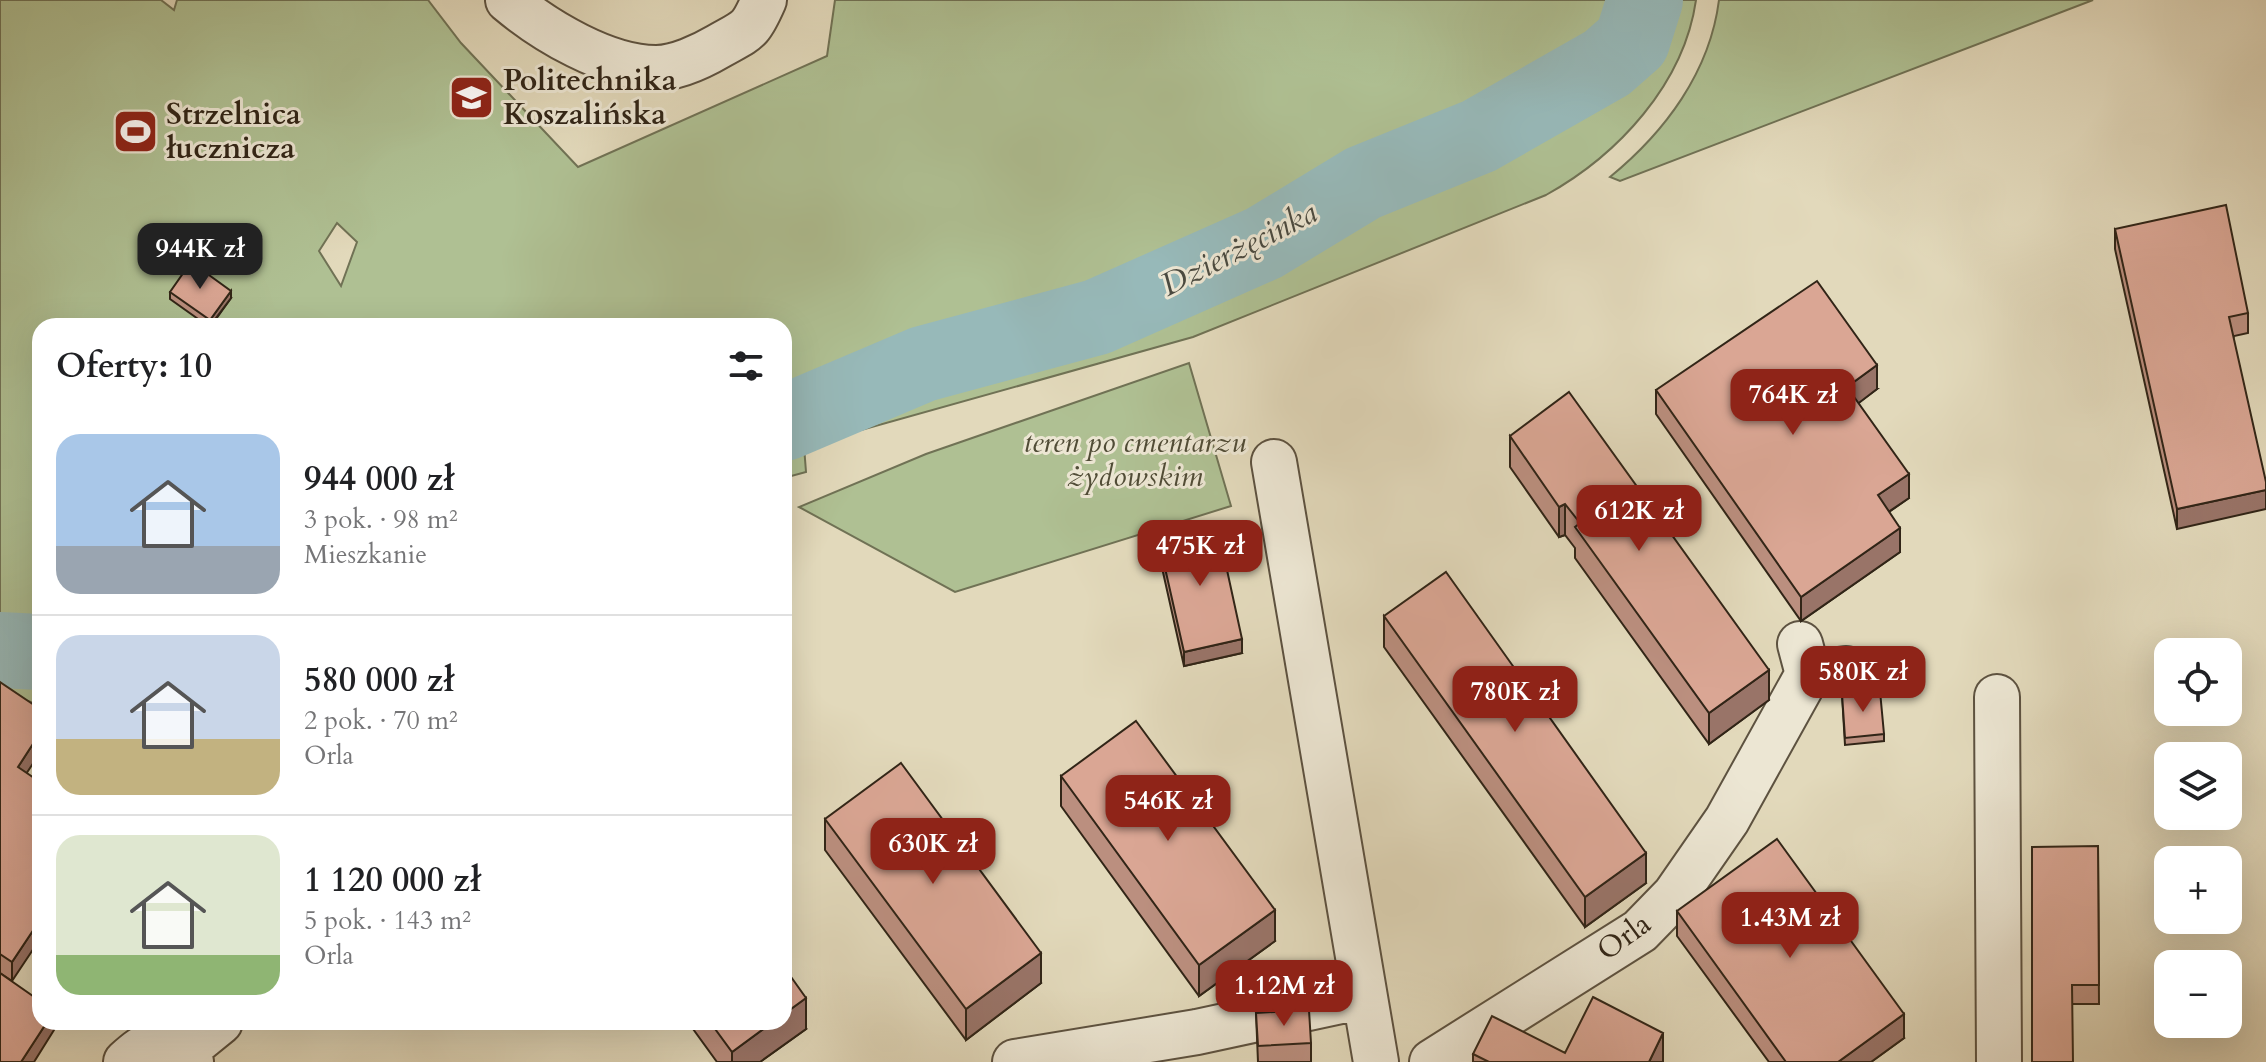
<!DOCTYPE html>
<html lang="pl">
<head>
<meta charset="utf-8">
<style>
  body { margin:0; font-family:Cardo,serif; background:#f6f6f6; color:#202124; height:100vh; display:flex; flex-direction:column; font-size:30px; white-space:nowrap }
  * { box-sizing:border-box; margin:0 }
  p { font-size:26px; color:#757577 }
  .icon { flex:none; width:44px; height:44px; fill:none; stroke:currentColor; stroke-width:2; stroke-linecap:round; stroke-linejoin:round }
  .map { position:relative; flex:1; overflow:hidden }
  .details { position:absolute; left:32px; top:318px; width:760px; height:712px; display:flex; flex-direction:column; background:#fff; border-radius:24px; box-shadow:0 8px 32px #0002 }
  .details>* { flex:none }
  .controls { position:absolute; left:2154px; top:638px; display:grid; gap:16px }
  .controls a { display:grid; place-items:center; width:88px; height:88px; border-radius:16px; background:#fff; box-shadow:0 8px 32px #0002; font-size:40px }
  .price { position:absolute; translate:-50% -68px; padding:0 18px; border-radius:16px; background:#8f2418; color:#fff; font-size:26px; line-height:52px; filter:drop-shadow(0 2px 4px #0008) }
  .price::after { content:''; position:absolute; left:50%; top:48px; width:24px; height:18px; margin-left:-12px; background:inherit; clip-path:polygon(0 0,100% 0,50% 100%) }
  .price.active { background:#222; color:#fff }
  ul { padding:0; list-style:none }
  li { display:flex; align-items:center; gap:24px; height:200px; padding:0 24px }
  li+li { border-top:2px solid #e0e0e0 }
  li span { display:grid; place-items:center; flex:none; width:224px; height:160px; border-radius:24px; color:#555 }
  li>.icon { margin-inline-start:auto }
  span .icon { width:96px; height:96px; fill:#fffc; stroke-width:1 }
  li b { font-size:34px }
  h2 { display:flex; justify-content:space-between; align-items:center; height:96px; padding:0 24px; font-size:34px }
  .map>svg:first-child { display:block }
  .green { fill:#afc093; stroke:#707255; stroke-width:2; fill-rule:evenodd }
  .lines { fill:none; stroke-linecap:round; stroke-linejoin:round }
  .river { stroke:#97b9b9; stroke-width:76 }
  .minor-casing { stroke:#5d5240; stroke-width:48 }
  .minor { stroke:#ece6d3; stroke-width:44 }
  .wall { fill:#bb8f7f; stroke:#312517; stroke-width:2 }
  .shaded-wall { fill:#997468; stroke:#312517; stroke-width:2 }
  .building { fill:#daa694; stroke:#312517; stroke-width:2 }
  .labels { text-anchor:middle; dominant-baseline:central; stroke-width:6; stroke-linejoin:round; paint-order:stroke }
  .poi-label { font-size:30px; font-weight:bold; fill:#312517; stroke:#ece6d3; text-anchor:start }
  .park-label { font-size:30px; font-style:italic; fill:#504c36; stroke:#ece6d3 }
  .street-label { font-size:30px; fill:#312517; stroke:#ece6d3 }
  .water-label { font-size:32px; font-style:italic; fill:#4a4a40; stroke:#ece6d3 }
</style>
</head>
<body>
<div class="map">
<svg width="2266" height="1062" viewBox="0 0 2266 1062">
  <rect width="100%" height="100%" fill="#e2d9bb"/>
  <filter id="stains"><feTurbulence type="fractalNoise" baseFrequency=".0025" numOctaves="4"/><feColorMatrix values="0 0 0 0 .2 0 0 0 0 .09 0 0 0 0 .02 0 0 0 .5 -.17"/></filter>
  <radialGradient id="worn" r=".72"><stop offset=".6" stop-color="#630" stop-opacity="0"/><stop offset="1" stop-color="#630" stop-opacity=".3"/></radialGradient>
  <!-- green -->
  <path class="green" d="M 0,0 L 161,0 L 174,10 L 177,0 L 428,0 L 461,43 L 578,167 L 827,56 L 835,0 L 1696,0 C 1684,84 1618,155 1546,195 L 1193,337 L 804,446 L 806,472 L 784,478 L 784,326 L 40,326 L 40,705 L 0,692 ZM 337,223 L 357,242 L 341,286 L 319,251 Z
    M 1719,0 L 2093,0 L 1620,181 L 1610,177 C 1665,132 1710,72 1719,0 Z
    M 1189,363 L 1231,506 L 955,592 L 799,507 L 926,454 Z"/>
  <g class="lines">
    <!-- river -->
    <path class="river" d="M 784,423 L 923,364 L 1097,317 L 1264,243 L 1363,183 L 1479,136 L 1607,63 L 1632,41 L 1645,0
      M 0,650 L 40,652"/>
    <defs>
      <path id="minor" d="M 508,0 C 545,31 607,68 656,68 C 676,68 702,56 719,46 C 749,29 750,32 764,0
        M 1274,462 L 1376,1062
        M 1808,674 L 1846,669
        M 1997,697 L 1999,1062
        M 170,1027 L 188,1048 L 220,1022
        M 126,1062 C 149,1041 158,1038 188,1048 L 191,1062
        M 1015,1062 L 1197,1032 L 1364,996
        M 1432,1062 L 1640,931 L 1675,895 L 1727,820 L 1808,674 L 1800,644"/>
    </defs>
    <!-- minor casing -->
    <use href="#minor" class="minor-casing"/>
    <!-- minor -->
    <use href="#minor" class="minor"/>
  </g>
  <!-- wall -->
  <path class="wall" d="M 2115,229 L 2248,313 L 2248,333 L 2234,336 L 2177,529 L 2115,249 Z
    M 170,292 L 231,298 L 211,326 L 208,326 L 170,299 Z
    M 1877,389 L 1858,403 L 1909,498 L 1889,512 L 1900,552 L 1801,621 L 1656,414 L 1656,390 Z
    M 1510,436 L 1769,700 L 1709,744 L 1575,558 L 1575,548 L 1565,535 L 1559,537 L 1510,467 Z
    M 1158,537 L 1242,653 L 1184,666 L 1158,550 Z
    M 1384,616 L 1646,883 L 1585,927 L 1384,647 Z
    M 0,682 L 27,773 L 12,981 L 0,973 Z
    M 1842,694 L 1884,734 L 1884,741 L 1845,745 Z
    M 1061,776 L 1275,941 L 1199,996 L 1061,806 Z
    M 825,819 L 1041,983 L 966,1040 L 825,850 Z
    M 2098,846 L 2099,1004 L 2072,1004 L 2032,1062 Z
    M 1677,911 L 1904,1038 L 1871,1062 L 1769,1062 L 1677,936 Z
    M 1256,1013 L 1311,1043 L 1311,1062 L 1258,1062 Z
    M 688,1022 L 784,1022 L 806,1029 L 760,1062 L 717,1062 Z
    M 1565,1053 L 1663,1062 L 1473,1062 L 1473,1054 Z"/>
  <!-- shaded-wall -->
  <path class="shaded-wall" d="M 231,291 L 231,298 L 210,326 L 210,320 Z
    M 1877,365 L 1877,389 L 1847,412 L 1847,387 Z
    M 1909,474 L 1909,498 L 1878,519 L 1878,495 Z
    M 2266,490 L 2266,509 L 2177,529 L 2177,509 Z
    M 1565,504 L 1565,535 L 1559,537 L 1559,507 Z
    M 1900,528 L 1900,552 L 1801,621 L 1801,597 Z
    M 1242,639 L 1242,653 L 1184,666 L 1184,652 Z
    M 1769,670 L 1769,700 L 1709,744 L 1709,713 Z
    M 40,733 L 40,753 L 18,786 L 18,767 Z
    M 1646,853 L 1646,883 L 1585,927 L 1585,897 Z
    M 1275,910 L 1275,941 L 1199,996 L 1199,965 Z
    M 40,920 L 40,939 L 12,981 L 12,962 Z
    M 1041,953 L 1041,983 L 966,1040 L 966,1009 Z
    M 806,998 L 806,1029 L 760,1062 L 732,1062 L 732,1052 L 773,1022 L 784,1022 L 784,1014 Z
    M 1904,1014 L 1904,1038 L 1871,1062 L 1838,1062 Z
    M 47,1022 L 54,1022 L 54,1030 L 34,1062 L 21,1062 Z
    M 1663,1033 L 1663,1062 L 1649,1062 Z"/>
  <!-- building -->
  <path class="building" d="M 2226,205 L 2248,313 L 2229,317 L 2266,482 L 2266,490 L 2177,509 L 2115,229 Z
    M 191,262 L 231,291 L 210,320 L 170,292 Z
    M 1817,281 L 1877,365 L 1847,387 L 1909,474 L 1878,495 L 1900,528 L 1801,597 L 1656,390 Z
    M 1569,392 L 1769,670 L 1709,713 L 1575,527 L 1580,523 L 1565,504 L 1559,507 L 1510,436 Z
    M 1217,524 L 1242,639 L 1184,652 L 1158,537 Z
    M 1446,572 L 1646,853 L 1585,897 L 1384,616 Z
    M 0,682 L 40,709 L 40,733 L 18,767 L 40,782 L 40,920 L 12,962 L 0,954 Z
    M 1880,691 L 1884,734 L 1845,738 L 1842,694 Z
    M 1136,721 L 1275,910 L 1199,965 L 1061,776 Z
    M 901,763 L 1041,953 L 966,1009 L 825,819 Z
    M 1777,839 L 1904,1014 L 1838,1062 L 1786,1062 L 1677,911 Z
    M 2098,846 L 2099,985 L 2072,985 L 2073,1062 L 2032,1062 L 2032,847 Z
    M 784,967 L 806,998 L 784,1014 Z
    M 0,973 L 40,1001 L 40,1022 L 47,1022 L 21,1062 L 0,1062 Z
    M 1593,997 L 1663,1033 L 1649,1062 L 1489,1062 L 1473,1054 L 1492,1016 L 1565,1053 Z
    M 1309,1010 L 1311,1043 L 1258,1046 L 1256,1013 Z
    M 710,1022 L 773,1022 L 732,1052 Z"/>
  <!-- icons -->
  <defs>
    <symbol id="university-square" viewBox="-11 -11 22 22"><rect x="-9" y="-9" width="18" height="18" rx="4" fill="#8f2418" stroke="#ece6d3"/><path d="M0-5L7-2L0 1L-7-2ZM-4 1L0 2.5L4 1V4Q0 6-4 4Z" fill="#fff"/></symbol>
    <symbol id="stadium-square" viewBox="-11 -11 22 22"><rect x="-9" y="-9" width="18" height="18" rx="4" fill="#8f2418" stroke="#ece6d3"/><path d="M0-5a6.5 5 0 1 0 0 10a6.5 5 0 1 0 0-10ZM-3.5-1.8h7v3.6h-7Z" fill="#fff"/></symbol>
  </defs>
  <g fill-rule="evenodd">
    <use href="#university-square" x="446" y="72" width="51" height="51"/>
    <use href="#stadium-square" x="110" y="106" width="51" height="51"/>
  </g>
  <g class="labels">
    <!-- poi labels -->
    <g class="poi-label">
      <text x="503" y="80">Politechnika<tspan x="503" dy="34">Koszalińska</tspan></text>
      <text x="166" y="114">Strzelnica<tspan x="166" dy="34">łucznicza</tspan></text>
    </g>
    <!-- park labels -->
    <g class="park-label">
      <text x="1135" y="442">teren po cmentarzu<tspan x="1135" dy="34">żydowskim</tspan></text>
    </g>
    <!-- street labels -->
    <g class="street-label">
      <text transform="translate(1624 937) rotate(-36)">Orla</text>
    </g>
    <!-- water labels -->
    <g class="water-label">
      <text transform="translate(1239 249) rotate(-27)">Dzierżęcinka</text>
    </g>
  </g>
  <rect width="100%" height="100%" filter="url(#stains)"/>
  <rect width="100%" height="100%" fill="url(#worn)"/>
</svg>
<div class="controls">
<a><svg class="icon" aria-label="locate" viewBox="0 0 24 24"><circle cx="12" cy="12" r="6"/><path d="M12 2v4M12 18v4M2 12h4M18 12h4"/></svg></a>
<a><svg class="icon" aria-label="layers" viewBox="0 0 24 24"><path d="M12 4l9 5-9 5-9-5zM3 14l9 5 9-5"/></svg></a>
<a>+</a>
<a>−</a>
</div>
<b class="price active" style="left:200px;top:291px">944K zł</b>
<b class="price" style="left:1793px;top:437px">764K zł</b>
<b class="price" style="left:1639px;top:553px">612K zł</b>
<b class="price" style="left:1200px;top:588px">475K zł</b>
<b class="price" style="left:1863px;top:714px">580K zł</b>
<b class="price" style="left:1515px;top:734px">780K zł</b>
<b class="price" style="left:1168px;top:843px">546K zł</b>
<b class="price" style="left:933px;top:886px">630K zł</b>
<b class="price" style="left:1790px;top:960px">1.43M zł</b>
<b class="price" style="left:1284px;top:1028px">1.12M zł</b>
<section class="details">
<h2>Oferty: 10<svg class="icon" aria-label="filters" viewBox="0 0 24 24"><path d="M4 7h16M4 17h16"/><circle cx="9" cy="7" r="2"/><circle cx="15" cy="17" r="2"/></svg></h2>
<ul>
<li><span style="background:linear-gradient(#a9c7e8 70%,#9aa5b1 0)"><svg class="icon" aria-label="home" viewBox="0 0 24 24"><path d="M3 11l9-7 9 7M6 9v11h12V9"/></svg></span><div><b>944 000 zł</b><p>3 pok. · 98 m²</p><p>Mieszkanie</p></div></li>
<li><span style="background:linear-gradient(#c9d6e8 65%,#c2b280 0)"><svg class="icon" aria-label="home" viewBox="0 0 24 24"><path d="M3 11l9-7 9 7M6 9v11h12V9"/></svg></span><div><b>580 000 zł</b><p>2 pok. · 70 m²</p><p>Orla</p></div></li>
<li><span style="background:linear-gradient(#dfe7d0 75%,#8fb573 0)"><svg class="icon" aria-label="home" viewBox="0 0 24 24"><path d="M3 11l9-7 9 7M6 9v11h12V9"/></svg></span><div><b>1 120 000 zł</b><p>5 pok. · 143 m²</p><p>Orla</p></div></li>
</ul>
</section>
</div>
</body>
</html>
